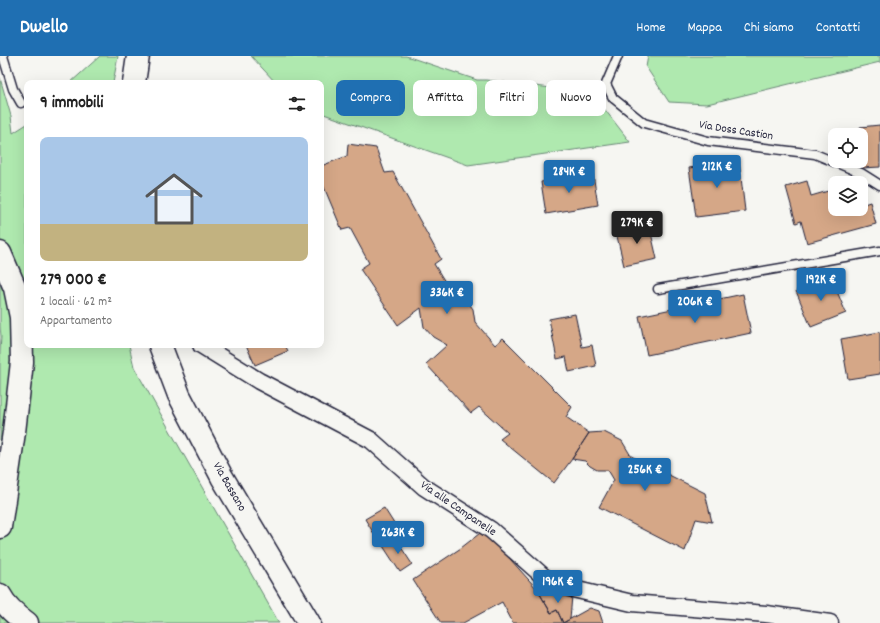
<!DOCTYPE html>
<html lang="it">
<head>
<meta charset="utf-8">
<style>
  body { margin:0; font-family:Dekko,sans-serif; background:#f6f6f6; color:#222; height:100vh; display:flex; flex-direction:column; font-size:15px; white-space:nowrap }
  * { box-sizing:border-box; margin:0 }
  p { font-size:13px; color:#767676 }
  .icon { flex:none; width:22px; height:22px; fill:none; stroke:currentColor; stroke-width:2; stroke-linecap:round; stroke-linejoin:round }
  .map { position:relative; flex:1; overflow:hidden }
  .side { position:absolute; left:24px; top:24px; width:300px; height:268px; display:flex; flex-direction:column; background:#fff; border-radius:8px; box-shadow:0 4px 16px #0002 }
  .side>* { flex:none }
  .guide { position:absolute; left:336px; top:24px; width:380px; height:36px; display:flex; gap:8px }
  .tools { position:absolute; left:828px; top:72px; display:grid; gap:8px }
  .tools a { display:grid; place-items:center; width:40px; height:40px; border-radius:8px; background:#fff; box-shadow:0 4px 16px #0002; font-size:20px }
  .price { position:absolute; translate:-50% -34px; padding:0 9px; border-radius:4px; background:#1f6fb2; color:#fff; font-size:13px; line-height:26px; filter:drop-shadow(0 1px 2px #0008) }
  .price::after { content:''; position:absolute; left:50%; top:24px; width:12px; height:9px; margin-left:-6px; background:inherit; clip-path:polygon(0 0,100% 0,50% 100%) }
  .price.active { background:#222; color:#fff }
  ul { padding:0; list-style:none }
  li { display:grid; align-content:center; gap:8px; height:212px; padding:0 16px }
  li span { display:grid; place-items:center; height:124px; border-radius:8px; color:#555 }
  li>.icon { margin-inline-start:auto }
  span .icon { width:72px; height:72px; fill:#fffc; stroke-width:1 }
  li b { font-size:17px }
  h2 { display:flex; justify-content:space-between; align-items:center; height:48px; padding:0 16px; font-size:17px }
  .pill { padding:0 14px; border-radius:8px; background:#fff; box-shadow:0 4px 16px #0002; font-size:14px; line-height:36px }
  .pill.active { background:#1f6fb2; color:#fff }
  header { display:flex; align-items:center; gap:24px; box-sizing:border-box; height:56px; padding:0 20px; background:#1f6fb2; color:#fff }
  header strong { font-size:19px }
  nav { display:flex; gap:22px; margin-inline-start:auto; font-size:14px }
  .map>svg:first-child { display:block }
  .green { fill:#afe9af; stroke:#688675 }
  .building { fill:#d5a787; stroke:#22223b }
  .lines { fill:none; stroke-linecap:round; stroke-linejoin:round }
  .service-casing { stroke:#22223b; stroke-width:11 }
  .minor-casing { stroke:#22223b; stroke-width:19 }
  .secondary-casing { stroke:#22223b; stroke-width:25 }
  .service { stroke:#f6f6f2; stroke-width:8 }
  .minor { stroke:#f6f6f2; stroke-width:16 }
  .secondary { stroke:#f6f6f2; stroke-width:22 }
  .labels { text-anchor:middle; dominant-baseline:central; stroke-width:3; stroke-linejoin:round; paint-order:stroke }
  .street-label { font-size:12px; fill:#22223b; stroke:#f6f6f2 }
</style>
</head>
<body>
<header>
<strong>Dwello</strong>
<nav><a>Home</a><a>Mappa</a><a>Chi siamo</a><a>Contatti</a></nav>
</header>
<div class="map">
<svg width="880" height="567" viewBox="0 0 880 567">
  <rect width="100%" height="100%" fill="#f6f6f2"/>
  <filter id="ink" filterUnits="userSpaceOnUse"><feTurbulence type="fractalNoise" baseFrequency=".025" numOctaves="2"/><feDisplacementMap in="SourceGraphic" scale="8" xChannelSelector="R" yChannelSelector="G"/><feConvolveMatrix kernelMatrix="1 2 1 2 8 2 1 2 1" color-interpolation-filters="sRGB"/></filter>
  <g filter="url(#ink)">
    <!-- green -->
    <path class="green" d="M 100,0 L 118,0 L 113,27 L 70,27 Z
      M 251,0 L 406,0 L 477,24 L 486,24 L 592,37 L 630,86 L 468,109 L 321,57 L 321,27 L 276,27 Z
      M 648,0 L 880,0 L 880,6 L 707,48 L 669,46 L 646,11 Z
      M 0,22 L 11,60 L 13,77 L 27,68 L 27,289 L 129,289 L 134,311 L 279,567 L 0,567 L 0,298 L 1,281 L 0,270 Z"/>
    <!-- building -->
    <path class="building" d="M 880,69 L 880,111 L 862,112 L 861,79 L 860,79 L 860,71 Z
      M 348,88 L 376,92 L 385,117 L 393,116 L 441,203 L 434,208 L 450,234 L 465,242 L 473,253 L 475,266 L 495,289 L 503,282 L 572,351 L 566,361 L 589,377 L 572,403 L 554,427 L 500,383 L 508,377 L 479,351 L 471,357 L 426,308 L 447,289 L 433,281 L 424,271 L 421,252 L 398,269 L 360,213 L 369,207 L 350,172 L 342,174 L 321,124 L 321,110 L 347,100 Z
      M 739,105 L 745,155 L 696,161 L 689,112 Z
      M 593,118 L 598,149 L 546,158 L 541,126 Z
      M 807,125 L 811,140 L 835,133 L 835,153 L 861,153 L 861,149 L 870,146 L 876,168 L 807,187 L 801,165 L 796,167 L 786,131 Z
      M 649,168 L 657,203 L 624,210 L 616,176 Z
      M 831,221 L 846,257 L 811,271 L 796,235 Z
      M 743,238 L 751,277 L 647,299 L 639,260 Z
      M 575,258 L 582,291 L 592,289 L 596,310 L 569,316 L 566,301 L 557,303 L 549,263 Z
      M 880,276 L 880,318 L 848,323 L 841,283 Z
      M 246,289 L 285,289 L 288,295 L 255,309 Z
      M 604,376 L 622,385 L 631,400 L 705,437 L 712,466 L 696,463 L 685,495 L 599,451 L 614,424 L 608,414 L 597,414 L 590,410 L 585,405 L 572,403 L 589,377 Z
      M 384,452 L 398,474 L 379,486 L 365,463 Z
      M 484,474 L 537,533 L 551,557 L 557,554 L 563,567 L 590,552 L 599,555 L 603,567 L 513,567 L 502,546 L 463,567 L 441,567 L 413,524 L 461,492 Z
      M 395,482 L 412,508 L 400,516 L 383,490 Z
      M 537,533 L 572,540 L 570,563 L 563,567 L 557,554 L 551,557 Z"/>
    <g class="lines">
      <defs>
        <path id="service" d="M 3,0 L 13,33 L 21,47
          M 618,0 L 606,28 L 613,42 L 644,67 L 708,85 L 815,98 L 861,117 L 880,129
          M 658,233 L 880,195"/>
        <path id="minor" d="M 201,289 L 259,325 L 371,384 L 424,431 L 491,474 L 552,528 L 632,547 L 766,558 L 830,567"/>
        <path id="secondary" d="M 134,27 L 138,0
          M 0,197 L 15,232 L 21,261 L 22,306 L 14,376 L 0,471
          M 160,289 L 179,339 L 222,421 L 309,567
          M 0,539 C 6,551 16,559 27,567"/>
      </defs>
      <!-- service casing -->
      <use href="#service" class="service-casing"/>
      <!-- minor casing -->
      <use href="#minor" class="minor-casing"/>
      <!-- secondary casing -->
      <use href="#secondary" class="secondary-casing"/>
      <!-- service -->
      <use href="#service" class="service"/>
      <!-- minor -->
      <use href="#minor" class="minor"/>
      <!-- secondary -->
      <use href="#secondary" class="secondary"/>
    </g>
  </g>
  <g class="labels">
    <!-- street labels -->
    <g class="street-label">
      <text transform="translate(736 75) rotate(9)">Via Doss Castion</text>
      <text transform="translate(229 431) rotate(60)">Via Bassano</text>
      <text transform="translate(458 453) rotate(34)">Via alle Campanelle</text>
    </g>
  </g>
</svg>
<div class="tools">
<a><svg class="icon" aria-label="locate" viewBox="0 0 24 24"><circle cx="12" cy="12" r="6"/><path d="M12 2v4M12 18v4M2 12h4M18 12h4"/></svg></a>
<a><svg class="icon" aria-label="layers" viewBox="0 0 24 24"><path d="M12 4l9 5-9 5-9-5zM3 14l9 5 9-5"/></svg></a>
</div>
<b class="price" style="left:717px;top:133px">212K €</b>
<b class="price" style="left:569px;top:138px">284K €</b>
<b class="price active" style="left:637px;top:189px">279K €</b>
<b class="price" style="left:821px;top:246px">192K €</b>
<b class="price" style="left:447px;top:259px">336K €</b>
<b class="price" style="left:695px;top:268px">206K €</b>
<b class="price" style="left:645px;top:436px">256K €</b>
<b class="price" style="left:398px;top:499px">263K €</b>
<b class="price" style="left:558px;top:548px">196K €</b>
<div class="guide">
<a class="pill active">Compra</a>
<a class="pill">Affitta</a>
<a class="pill">Filtri</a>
<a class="pill">Nuovo</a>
</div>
<section class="side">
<h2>9 immobili<svg class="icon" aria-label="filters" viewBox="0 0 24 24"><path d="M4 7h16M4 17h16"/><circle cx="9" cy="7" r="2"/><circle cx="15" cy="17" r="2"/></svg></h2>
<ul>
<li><span style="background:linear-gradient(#a9c7e8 70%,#c2b280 0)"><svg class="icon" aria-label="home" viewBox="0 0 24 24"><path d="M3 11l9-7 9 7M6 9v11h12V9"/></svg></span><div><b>279 000 €</b><p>2 locali · 62 m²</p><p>Appartamento</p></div></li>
</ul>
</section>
</div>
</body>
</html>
